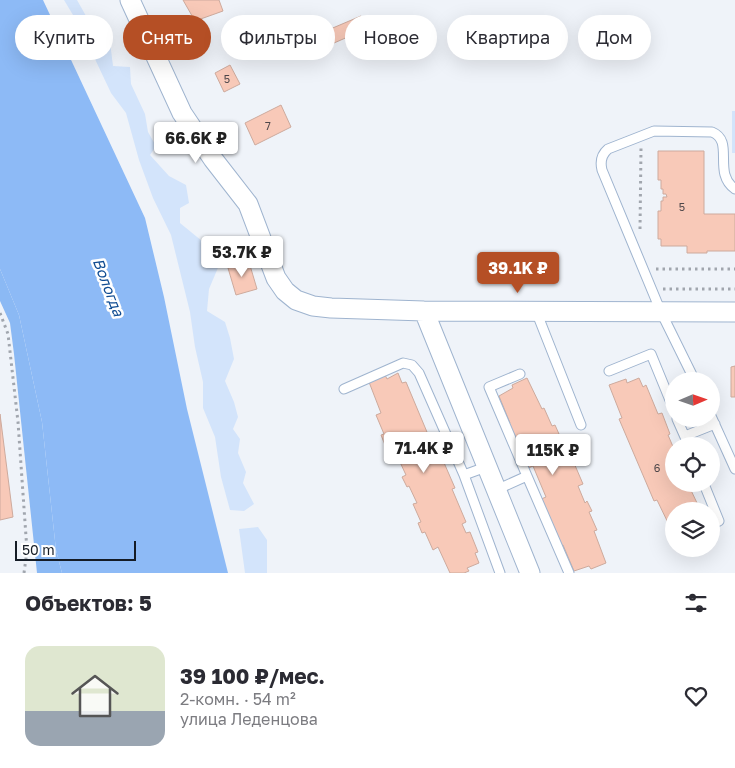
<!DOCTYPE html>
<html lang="ru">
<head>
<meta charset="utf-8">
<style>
  body { margin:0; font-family:"Golos Text",sans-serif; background:#f7f7f7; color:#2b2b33; height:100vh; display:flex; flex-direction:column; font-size:19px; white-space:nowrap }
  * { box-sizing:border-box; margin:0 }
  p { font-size:16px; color:#7c7c81 }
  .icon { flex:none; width:28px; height:28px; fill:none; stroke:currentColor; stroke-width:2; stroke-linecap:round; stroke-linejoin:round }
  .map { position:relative; height:573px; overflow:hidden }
  .drawer { display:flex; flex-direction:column; background:#fff; flex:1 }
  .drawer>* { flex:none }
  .banner { position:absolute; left:15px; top:15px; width:705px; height:45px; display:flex; gap:10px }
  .needle { width:32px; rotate:88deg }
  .tools { position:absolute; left:665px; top:372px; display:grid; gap:10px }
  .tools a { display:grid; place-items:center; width:55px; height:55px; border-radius:50%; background:#fff; box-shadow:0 5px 20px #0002; font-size:25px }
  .scale { position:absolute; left:15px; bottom:12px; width:121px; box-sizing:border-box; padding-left:5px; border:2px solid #151c26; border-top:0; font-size:14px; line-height:18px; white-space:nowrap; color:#151c26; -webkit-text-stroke:4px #fff; paint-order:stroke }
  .price { position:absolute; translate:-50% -42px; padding:0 11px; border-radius:5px; background:#fff; color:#222; font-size:16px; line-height:32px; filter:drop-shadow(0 1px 2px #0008) }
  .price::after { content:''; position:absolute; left:50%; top:30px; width:15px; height:11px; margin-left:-8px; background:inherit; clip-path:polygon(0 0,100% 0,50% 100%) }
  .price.current { background:#b54f25; color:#fff }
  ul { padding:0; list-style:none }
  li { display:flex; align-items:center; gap:15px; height:125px; padding:0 25px }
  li+li { border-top:1px solid #e1e1e2 }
  li span { display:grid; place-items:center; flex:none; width:140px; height:100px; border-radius:15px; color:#555 }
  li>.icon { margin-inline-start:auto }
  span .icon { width:60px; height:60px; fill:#fffc; stroke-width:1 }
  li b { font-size:21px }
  h2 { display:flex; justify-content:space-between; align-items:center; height:60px; padding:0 25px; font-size:21px }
  .pill { padding:0 18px; border-radius:22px; background:#fff; box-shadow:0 5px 20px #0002; font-size:18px; line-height:45px }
  .pill.current { background:#b54f25; color:#fff }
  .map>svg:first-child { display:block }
  .green { fill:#d3e4fb }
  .forest { fill:#8bb9f4 }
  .water { fill:#8dbaf6 }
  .building { fill:#f8c9b8; stroke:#cdaa9d }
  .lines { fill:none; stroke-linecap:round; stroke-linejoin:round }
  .service-casing { stroke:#9fb4cf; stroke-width:11 }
  .minor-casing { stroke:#9fb4cf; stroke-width:21 }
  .path { stroke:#a1a6ae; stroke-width:3; stroke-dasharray:2.5 4; stroke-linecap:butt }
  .service { stroke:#fff; stroke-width:9 }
  .minor { stroke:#fff; stroke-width:19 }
  .labels { text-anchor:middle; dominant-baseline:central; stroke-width:5; stroke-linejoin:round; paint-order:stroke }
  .number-label { font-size:11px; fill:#4e474a }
  .water-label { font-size:15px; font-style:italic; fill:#104c92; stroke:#fff }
</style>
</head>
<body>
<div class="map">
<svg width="735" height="573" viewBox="0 0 735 573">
  <rect width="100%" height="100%" fill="#eff3f9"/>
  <!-- green -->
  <path class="green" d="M 64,0 L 77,0 L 90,23 L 110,42 L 113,66 L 130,67 L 131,84 L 145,114 L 148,132 L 156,146 L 150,155 L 169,176 L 186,185 L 189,203 L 180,208 L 180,223 L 213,250 L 220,263 L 209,289 L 207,311 L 225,322 L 230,338 L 234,359 L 225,381 L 234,402 L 238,417 L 233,429 L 240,439 L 238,453 L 246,472 L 243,483 L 254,504 L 244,511 L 230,510 L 221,477 L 215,437 L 203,408 L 203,382 L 195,347 L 190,312 L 171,235 L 153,198 L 139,160 L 126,113 L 111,93 L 94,57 L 77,37 L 76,20 Z
    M 732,111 L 735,111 L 735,153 L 732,153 Z
    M 258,527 L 267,540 L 267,573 L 245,573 L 239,529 Z"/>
  <!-- forest -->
  <path class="forest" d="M 0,269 L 19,315 L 42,422 L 56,550 L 62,573 L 37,573 L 14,354 L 10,323 L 0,301 Z"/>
  <!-- water -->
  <path class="water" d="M 0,0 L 43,0 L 145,218 L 164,297 L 187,409 L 228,573 L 62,573 L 56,550 L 42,422 L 19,315 L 0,269 Z"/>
  <!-- building -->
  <path class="building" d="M 183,0 L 219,0 L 223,11 L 195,21 Z
    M 361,16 L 366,29 L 334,43 L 328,30 Z
    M 230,65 L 240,84 L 224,92 L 215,73 Z
    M 281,105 L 291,127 L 255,145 L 245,123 Z
    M 658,151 L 704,151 L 704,214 L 735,214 L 735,251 L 707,251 L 707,253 L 687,253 L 687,246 L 661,246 L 661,239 L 658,239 L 658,211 L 661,211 L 661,201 L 663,201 L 663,197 L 667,197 L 666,194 L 663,194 L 663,189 L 661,189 L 661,180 L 658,180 Z
    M 249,262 L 257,289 L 236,295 L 228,268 Z
    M 735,366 L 735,397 L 731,397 L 731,367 Z
    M 398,373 L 402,383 L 406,382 L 432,444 L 435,442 L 455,488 L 452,489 L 466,522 L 462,524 L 466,533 L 470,532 L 478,552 L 475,553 L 479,563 L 467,568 L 469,571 L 464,573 L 450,573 L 438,547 L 433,550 L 425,532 L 422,533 L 418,523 L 421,522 L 413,504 L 417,503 L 409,486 L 407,487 L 402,477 L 406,475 L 399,460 L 396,461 L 388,443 L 385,445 L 381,435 L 384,434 L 376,415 L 381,413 L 369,382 L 385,375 L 387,379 Z
    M 527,378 L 542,409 L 544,408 L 552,426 L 555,425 L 559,434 L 556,436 L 563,451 L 568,449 L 583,484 L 578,486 L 585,503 L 587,501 L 592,511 L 589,512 L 597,530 L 594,531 L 606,563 L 591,569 L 589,566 L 574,571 L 563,545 L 559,546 L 539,500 L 546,497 L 533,466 L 526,469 L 507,424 L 510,423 L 499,396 L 513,388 L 512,385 Z
    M 639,378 L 643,387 L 646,385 L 658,414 L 662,413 L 670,434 L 668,435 L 674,449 L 674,484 L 688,484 L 698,505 L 694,507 L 696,511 L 674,511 L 674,531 L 672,531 L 657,500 L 654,501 L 619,419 L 622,418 L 609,385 L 626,379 L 627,383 Z
    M 0,414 L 13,517 L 0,520 Z"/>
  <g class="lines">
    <defs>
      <path id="service" d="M 536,311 L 581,425
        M 609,371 L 651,354 L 674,410
        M 520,374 L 489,387 L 527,476
        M 695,381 L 661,312 L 602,170 C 600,162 601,155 608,149 L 654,131 L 712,132 C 735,141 712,173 735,189
        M 344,389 L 403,363 L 412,365 L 419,373 L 464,475 L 486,467
        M 711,416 L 735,469
        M 677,419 L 689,446
        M 685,436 L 715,424
        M 464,475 L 500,573
        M 704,484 L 719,521 L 711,524
        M 496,490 L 527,476 L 569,573"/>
      <path id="minor" d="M 130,0 L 182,113 L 213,159 L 248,204 L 276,278 L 285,291 L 296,300 L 313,306 L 331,308 L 424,311 L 735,312
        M 424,311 L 530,573"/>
    </defs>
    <!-- service casing -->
    <use href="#service" class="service-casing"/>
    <!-- minor casing -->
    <use href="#minor" class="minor-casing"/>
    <!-- path -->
    <path class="path" d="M 640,229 L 641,148
      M 656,269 L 735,269
      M 663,289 L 735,289
      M 0,313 L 8,334 L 18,422 L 27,551 L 24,573"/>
    <!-- service -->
    <use href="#service" class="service"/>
    <!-- minor -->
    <use href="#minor" class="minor"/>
  </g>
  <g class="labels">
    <!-- number labels -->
    <g class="number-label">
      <text x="227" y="78">5</text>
      <text x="268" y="125">7</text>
      <text x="682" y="206">5</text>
      <text x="657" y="467">6</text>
    </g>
    <!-- water labels -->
    <g class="water-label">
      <text transform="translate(109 287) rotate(69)">Вологда</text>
    </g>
  </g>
</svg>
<div class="tools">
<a><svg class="needle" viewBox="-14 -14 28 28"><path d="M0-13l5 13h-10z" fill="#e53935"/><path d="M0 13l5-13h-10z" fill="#7c7c81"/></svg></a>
<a><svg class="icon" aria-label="locate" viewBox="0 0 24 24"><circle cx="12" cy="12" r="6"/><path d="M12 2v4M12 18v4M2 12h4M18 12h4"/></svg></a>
<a><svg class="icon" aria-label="layers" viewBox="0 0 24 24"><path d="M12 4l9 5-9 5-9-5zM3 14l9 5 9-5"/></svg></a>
</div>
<div class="scale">50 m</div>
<b class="price" style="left:196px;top:164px">66.6K ₽</b>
<b class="price" style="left:242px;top:278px">53.7K ₽</b>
<b class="price current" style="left:518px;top:294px">39.1K ₽</b>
<b class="price" style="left:424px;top:474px">71.4K ₽</b>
<b class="price" style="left:553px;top:476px">115K ₽</b>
<div class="banner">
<a class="pill">Купить</a>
<a class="pill current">Снять</a>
<a class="pill">Фильтры</a>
<a class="pill">Новое</a>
<a class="pill">Квартира</a>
<a class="pill">Дом</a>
</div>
</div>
<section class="drawer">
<h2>Объектов: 5<svg class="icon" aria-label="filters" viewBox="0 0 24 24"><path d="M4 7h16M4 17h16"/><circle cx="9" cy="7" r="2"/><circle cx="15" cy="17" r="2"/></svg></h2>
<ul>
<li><span style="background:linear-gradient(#dfe7d0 65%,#9aa5b1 0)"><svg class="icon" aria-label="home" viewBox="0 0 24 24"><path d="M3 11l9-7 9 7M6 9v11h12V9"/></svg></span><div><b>39 100 ₽/мес.</b><p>2-комн. · 54 m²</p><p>улица Леденцова</p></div><svg class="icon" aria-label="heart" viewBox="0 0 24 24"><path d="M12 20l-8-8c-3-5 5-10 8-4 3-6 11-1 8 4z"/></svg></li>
</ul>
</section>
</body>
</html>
